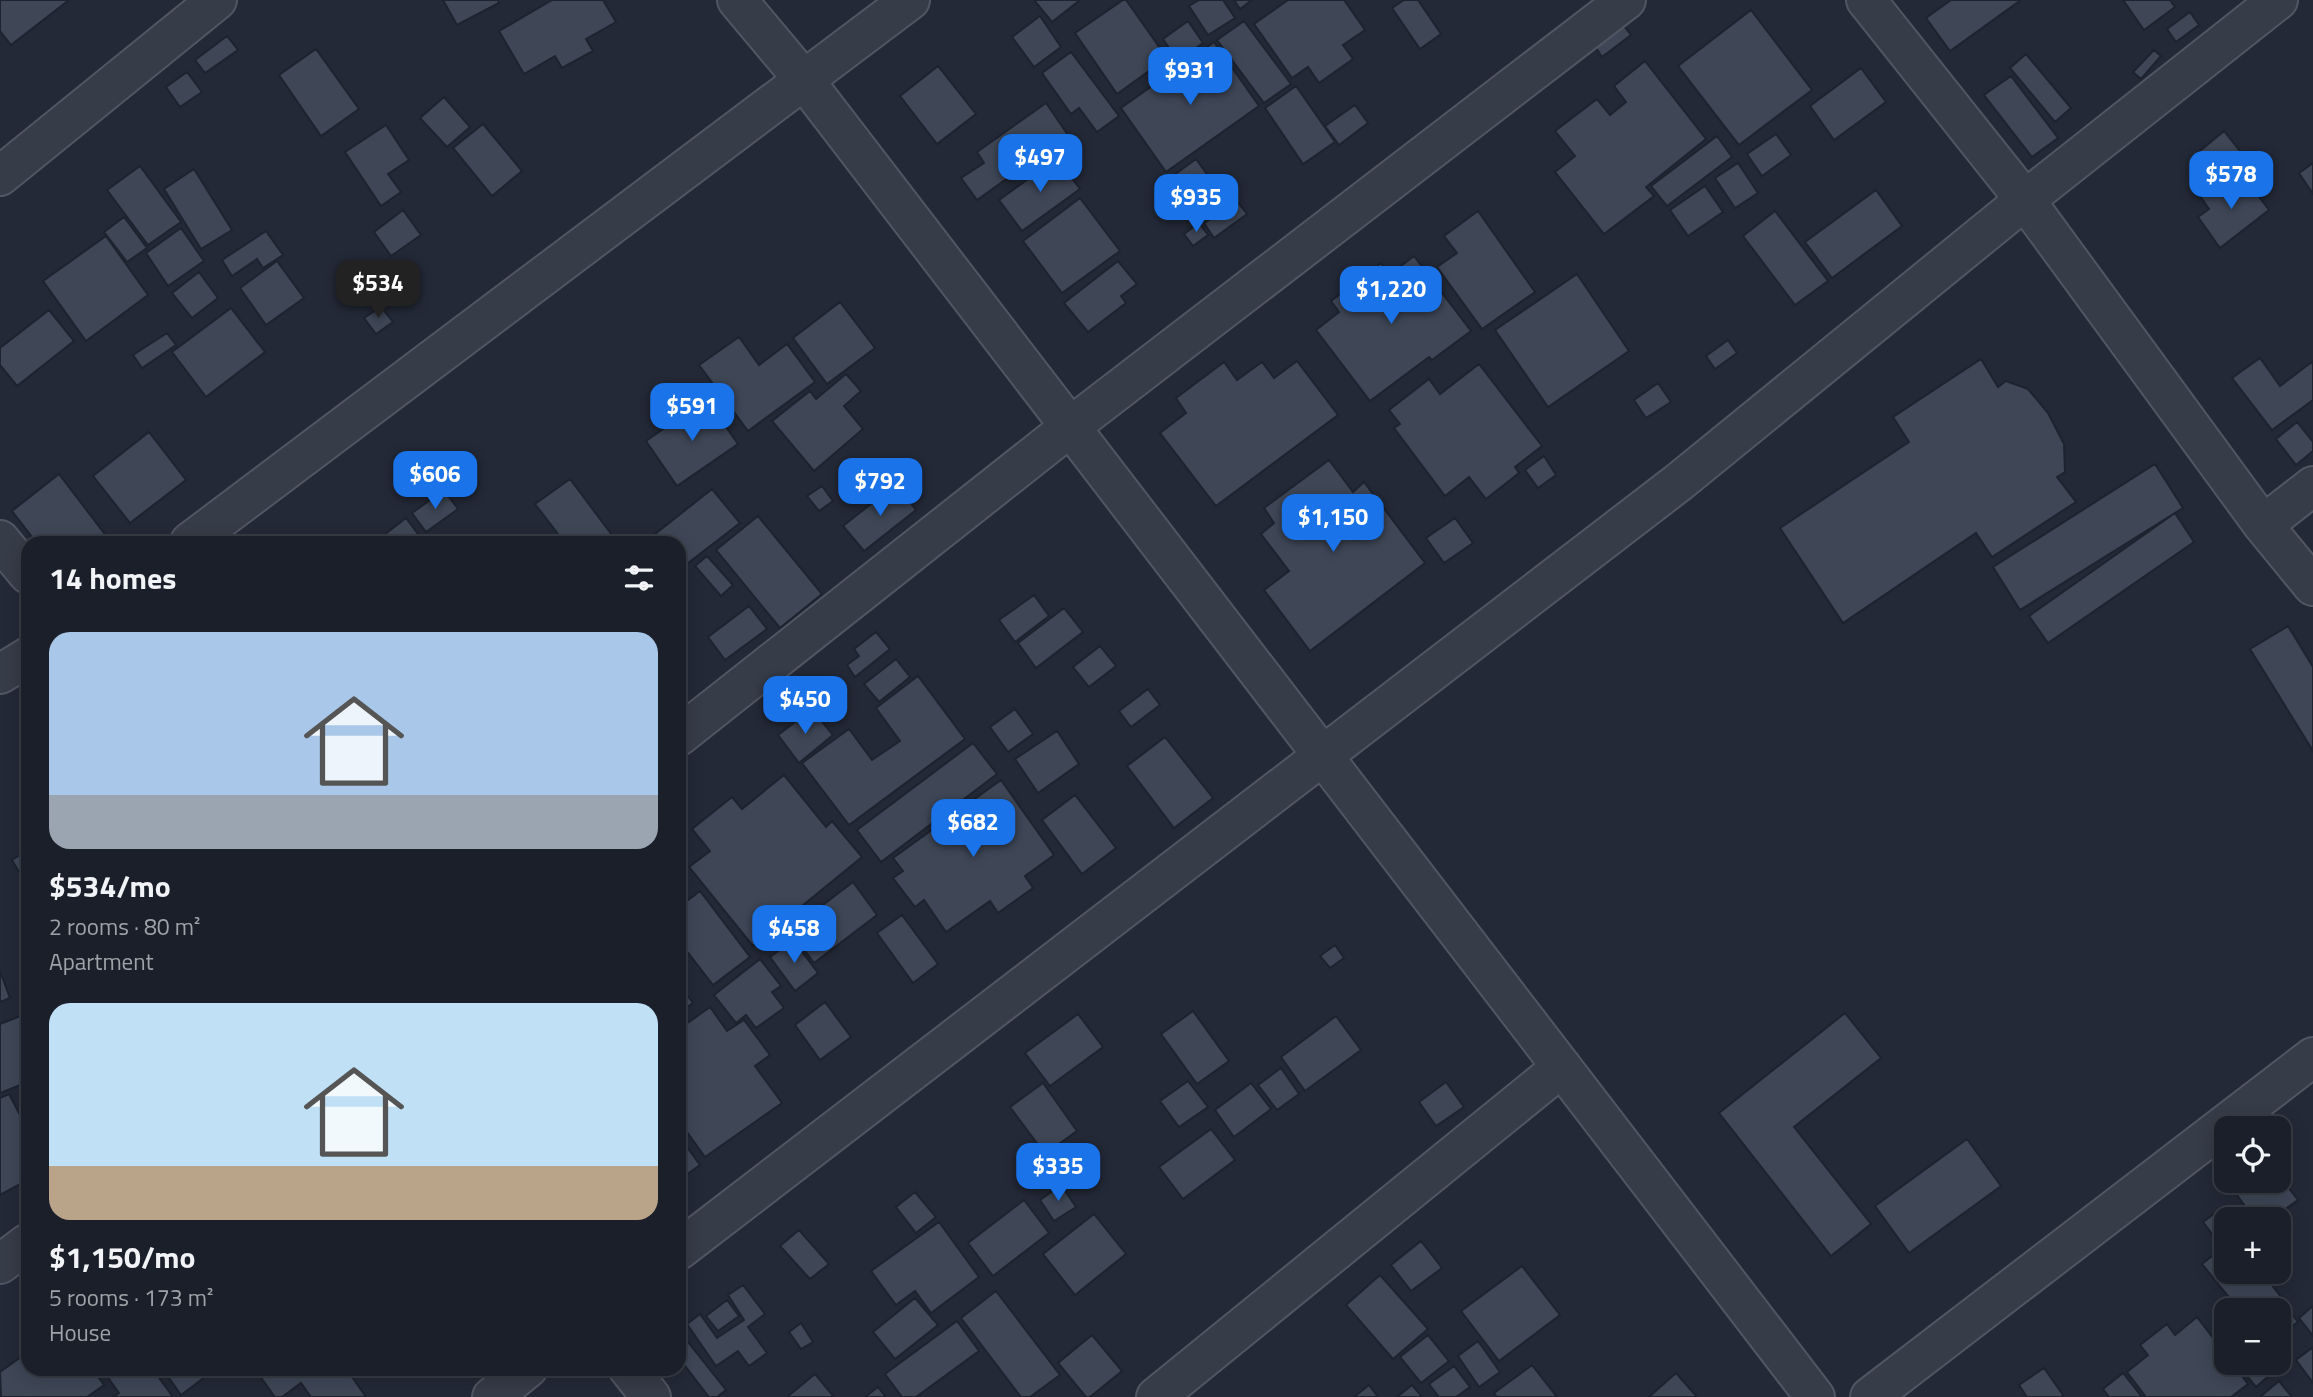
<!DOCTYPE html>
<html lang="en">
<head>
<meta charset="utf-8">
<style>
  body { margin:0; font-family:"Titillium Web",sans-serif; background:#272c35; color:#f1f3f6; height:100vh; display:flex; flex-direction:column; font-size:26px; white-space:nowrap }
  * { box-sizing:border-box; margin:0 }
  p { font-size:23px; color:#9fa2a8 }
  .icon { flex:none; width:38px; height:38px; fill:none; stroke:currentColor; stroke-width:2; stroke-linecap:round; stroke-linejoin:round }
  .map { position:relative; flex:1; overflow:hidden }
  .panel { position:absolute; left:21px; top:536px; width:665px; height:840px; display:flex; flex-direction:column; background:#1a1f29; border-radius:21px; box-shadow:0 4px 18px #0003,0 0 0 2px #383d46 }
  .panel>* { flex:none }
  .fabs { position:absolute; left:2214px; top:1116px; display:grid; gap:14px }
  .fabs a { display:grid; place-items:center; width:77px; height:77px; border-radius:14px; background:#1a1f29; box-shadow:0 4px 18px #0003,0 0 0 2px #383d46; font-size:35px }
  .price { position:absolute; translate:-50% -60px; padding:0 16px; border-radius:14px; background:#1a73e8; color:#fff; font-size:23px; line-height:46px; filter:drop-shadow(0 2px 4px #0008) }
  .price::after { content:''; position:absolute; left:50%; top:42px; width:21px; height:16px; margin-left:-10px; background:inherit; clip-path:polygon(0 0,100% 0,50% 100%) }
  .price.active { background:#222; color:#fff }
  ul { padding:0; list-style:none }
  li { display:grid; align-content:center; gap:14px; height:371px; padding:0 28px }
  li span { display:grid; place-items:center; height:217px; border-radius:21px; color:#555 }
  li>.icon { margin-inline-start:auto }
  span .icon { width:126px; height:126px; fill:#fffc; stroke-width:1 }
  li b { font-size:30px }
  h2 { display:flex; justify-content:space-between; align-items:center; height:84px; padding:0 28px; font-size:30px }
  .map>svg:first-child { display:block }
  .building { fill:#3f4757; stroke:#1d232f; stroke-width:2 }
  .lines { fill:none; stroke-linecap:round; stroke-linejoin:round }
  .minor-casing { stroke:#515663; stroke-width:42 }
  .minor { stroke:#363c48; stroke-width:38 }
</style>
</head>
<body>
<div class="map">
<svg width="2313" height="1397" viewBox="0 0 2313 1397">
  <rect width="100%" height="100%" fill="#232937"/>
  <!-- building -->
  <path class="building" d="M 0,0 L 69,0 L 11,45 L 0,31 Z
    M 443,0 L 498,0 L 499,3 L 457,25 Z
    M 552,0 L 603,0 L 616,22 L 586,39 L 593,51 L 562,68 L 555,56 L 524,74 L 499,31 Z
    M 1034,0 L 1080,0 L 1052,22 Z
    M 1123,0 L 1126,0 L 1167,58 L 1117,94 L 1075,33 Z
    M 1199,0 L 1223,0 L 1235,18 L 1208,35 L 1189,6 Z
    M 1234,0 L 1252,0 L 1240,9 Z
    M 1288,0 L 1344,0 L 1365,30 L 1343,45 L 1353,59 L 1319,83 L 1308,67 L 1292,78 L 1254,24 Z
    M 1404,0 L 1418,0 L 1441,34 L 1420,49 L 1392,8 Z
    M 1951,0 L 2021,0 L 1950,51 L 1926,18 Z
    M 2123,0 L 2170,0 L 2175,7 L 2144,30 Z
    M 1751,10 L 1812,90 L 1739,145 L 1678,66 Z
    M 2190,12 L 2199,25 L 2176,42 L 2167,29 Z
    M 1040,16 L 1061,47 L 1034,67 L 1012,37 Z
    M 1188,21 L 1203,43 L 1178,61 L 1163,39 Z
    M 1244,21 L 1291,84 L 1264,103 L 1217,40 Z
    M 1620,21 L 1631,35 L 1602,57 L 1592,42 Z
    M 227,36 L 238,50 L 205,73 L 195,60 Z
    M 1214,42 L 1259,106 L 1166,172 L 1121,108 Z
    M 316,49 L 359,109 L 321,136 L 279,75 Z
    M 2154,50 L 2161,56 L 2141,79 L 2133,72 Z
    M 1071,52 L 1119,116 L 1097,132 L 1079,108 L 1071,114 L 1042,73 Z
    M 2026,54 L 2071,108 L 2055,122 L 2010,68 Z
    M 1645,61 L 1706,139 L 1646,187 L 1654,196 L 1604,234 L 1555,172 L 1575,156 L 1555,131 L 1597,99 L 1610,115 L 1626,102 L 1614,86 Z
    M 938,66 L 976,114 L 937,144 L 900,96 Z
    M 1861,68 L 1886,102 L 1834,140 L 1810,106 Z
    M 187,72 L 202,92 L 180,107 L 166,87 Z
    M 2011,76 L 2058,138 L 2032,157 L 1984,95 Z
    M 1296,86 L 1335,142 L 1303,164 L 1265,108 Z
    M 444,97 L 470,127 L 447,147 L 420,118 Z
    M 1046,103 L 1068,135 L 977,200 L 961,178 L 984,163 L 977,152 Z
    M 1355,105 L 1368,123 L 1339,145 L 1325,126 Z
    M 483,124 L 522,171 L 492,196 L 453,148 Z
    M 386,125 L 409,160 L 388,174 L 401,192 L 381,206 L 345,152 Z
    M 2224,131 L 2243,155 L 2215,179 L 2195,155 Z
    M 1776,134 L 1791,155 L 1762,176 L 1747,154 Z
    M 1717,136 L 1732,157 L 1667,206 L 1651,186 Z
    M 1057,158 L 1080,189 L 1022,231 L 999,200 Z
    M 1196,159 L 1217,188 L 1191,206 L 1170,178 Z
    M 1738,163 L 1758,193 L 1735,208 L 1715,178 Z
    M 2313,163 L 2313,194 L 2299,173 Z
    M 140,166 L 181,222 L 148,245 L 107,190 Z
    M 194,169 L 232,230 L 201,249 L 164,189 Z
    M 2226,178 L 2235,190 L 2247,181 L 2269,210 L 2220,248 L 2198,217 L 2209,209 L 2200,196 Z
    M 1705,186 L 1723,212 L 1688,236 L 1670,210 Z
    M 1228,190 L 1247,214 L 1214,238 L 1204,223 L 1210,219 L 1203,210 Z
    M 1876,190 L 1902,226 L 1832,278 L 1805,242 Z
    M 1080,198 L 1120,251 L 1062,293 L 1023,241 Z
    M 403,210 L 421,235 L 391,256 L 374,232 Z
    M 1478,211 L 1535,292 L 1482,329 L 1437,267 L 1457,253 L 1444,236 Z
    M 1775,211 L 1828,281 L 1795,305 L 1743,236 Z
    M 124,217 L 147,248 L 127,262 L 104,232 Z
    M 1199,223 L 1208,235 L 1193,246 L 1184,234 Z
    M 181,228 L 204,261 L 168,286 L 146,253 Z
    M 266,231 L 283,255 L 263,268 L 257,259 L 232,276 L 222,260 Z
    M 106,236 L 148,295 L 86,341 L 43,281 Z
    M 1414,256 L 1471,331 L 1432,360 L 1429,357 L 1370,401 L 1316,330 L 1339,312 L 1331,301 L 1381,263 L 1389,275 Z
    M 277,261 L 304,298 L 266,325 L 240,288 Z
    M 1118,261 L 1137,284 L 1121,296 L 1126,303 L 1088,332 L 1064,303 Z
    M 199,272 L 218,298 L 192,318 L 172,293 Z
    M 1577,274 L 1629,351 L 1548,407 L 1495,330 Z
    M 840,302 L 875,348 L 827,384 L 793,338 Z
    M 381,307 L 393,322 L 376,334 L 364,318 Z
    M 231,308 L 265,352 L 206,397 L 172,352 Z
    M 49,310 L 74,341 L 17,386 L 0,365 L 0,348 Z
    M 167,333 L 176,345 L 142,368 L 133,355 Z
    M 739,337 L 759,365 L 787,344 L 815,382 L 748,431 L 699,365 Z
    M 1728,340 L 1737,353 L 1715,369 L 1706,356 Z
    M 2260,358 L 2280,386 L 2313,361 L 2313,400 L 2272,430 L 2232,378 Z
    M 1981,359 L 1998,387 L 2006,381 L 2028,389 L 2048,413 L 2064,444 L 2065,472 L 2057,477 L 2076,502 L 1992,557 L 1976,533 L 1843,623 L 1780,528 L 1909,442 L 1893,417 Z
    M 1297,361 L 1338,415 L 1216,506 L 1160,433 L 1186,413 L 1176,398 L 1224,362 L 1237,380 L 1262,362 L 1274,378 Z
    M 1479,364 L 1542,446 L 1515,467 L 1519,473 L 1486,499 L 1469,477 L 1445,496 L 1394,428 L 1400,424 L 1389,410 L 1429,379 L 1440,394 Z
    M 846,374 L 861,391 L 844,406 L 863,429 L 814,471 L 772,421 L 810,391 L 816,399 Z
    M 1658,383 L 1671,402 L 1646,418 L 1634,400 Z
    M 706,399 L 738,444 L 677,486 L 646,441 Z
    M 2297,422 L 2313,442 L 2313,451 L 2296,465 L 2276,439 Z
    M 149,432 L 186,480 L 130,523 L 93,476 Z
    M 1544,456 L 1556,475 L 1538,488 L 1525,470 Z
    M 1329,460 L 1353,492 L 1364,482 L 1425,563 L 1310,651 L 1264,590 L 1289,571 L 1261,534 L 1274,523 L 1264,508 Z
    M 2155,464 L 2183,508 L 2020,610 L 1993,567 Z
    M 59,474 L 107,537 L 99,542 L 36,542 L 12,511 Z
    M 570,479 L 615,539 L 610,542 L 547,542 L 558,534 L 535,504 Z
    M 896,484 L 916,510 L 864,551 L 843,526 Z
    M 822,486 L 833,501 L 819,511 L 807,496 Z
    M 712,489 L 740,523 L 679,570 L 679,542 L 645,542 Z
    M 444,490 L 458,509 L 426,532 L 412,513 Z
    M 2175,513 L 2194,542 L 2048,643 L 2029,616 Z
    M 758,516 L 822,594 L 780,628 L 716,550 Z
    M 406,518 L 421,538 L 415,542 L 375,542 Z
    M 1455,518 L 1473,543 L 1444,563 L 1426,538 Z
    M 707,556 L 733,585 L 721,596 L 695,566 Z
    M 1034,595 L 1049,616 L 1015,642 L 999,620 Z
    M 749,606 L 767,629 L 725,660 L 708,637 Z
    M 1064,608 L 1083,632 L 1036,668 L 1018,643 Z
    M 2288,626 L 2313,667 L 2313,751 L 2250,649 Z
    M 876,632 L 890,649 L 855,677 L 847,665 L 859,656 L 854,649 Z
    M 1100,646 L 1116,666 L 1089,687 L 1073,667 Z
    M 896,659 L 910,677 L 879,702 L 864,684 Z
    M 918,676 L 965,739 L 849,825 L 802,763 L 849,729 L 872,760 L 900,741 L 876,708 Z
    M 1148,689 L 1160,705 L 1131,727 L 1119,711 Z
    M 812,709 L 833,735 L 799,763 L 778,735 Z
    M 1015,709 L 1033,734 L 1008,752 L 990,727 Z
    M 1057,731 L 1079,764 L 1038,793 L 1015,759 Z
    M 1165,737 L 1213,798 L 1174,828 L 1127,766 Z
    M 973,743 L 997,774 L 881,862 L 857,830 Z
    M 784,775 L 826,827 L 832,821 L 862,857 L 753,946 L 689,867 L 710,851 L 692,829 L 732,797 L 742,809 Z
    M 1001,780 L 1054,855 L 1025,876 L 1033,888 L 998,913 L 990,901 L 946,932 L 924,900 L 915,907 L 893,878 L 903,871 L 893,858 Z
    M 1075,795 L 1116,848 L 1082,874 L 1042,820 Z
    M 28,850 L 28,887 L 12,860 Z
    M 853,882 L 877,915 L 814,963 L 790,930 Z
    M 700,891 L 750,957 L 713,985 L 679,941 L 679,907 Z
    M 902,915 L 938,964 L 913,983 L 877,933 Z
    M 793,940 L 818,973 L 795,991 L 770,957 Z
    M 1335,945 L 1344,958 L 1330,968 L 1320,956 Z
    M 760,959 L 781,986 L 772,992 L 784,1008 L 756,1028 L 746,1015 L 736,1023 L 714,995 Z
    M 0,971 L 10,998 L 0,1002 Z
    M 679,984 L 693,1003 L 679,1013 Z
    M 825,1002 L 851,1037 L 820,1060 L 795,1025 Z
    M 710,1007 L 727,1031 L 744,1020 L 770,1055 L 755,1066 L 782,1103 L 705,1157 L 679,1121 L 679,1029 Z
    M 1193,1011 L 1229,1061 L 1197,1084 L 1161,1034 Z
    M 28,1013 L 28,1082 L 0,1093 L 0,1024 Z
    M 1845,1013 L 1881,1058 L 1794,1127 L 1871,1224 L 1831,1256 L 1719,1113 Z
    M 1078,1014 L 1103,1047 L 1050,1086 L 1025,1053 Z
    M 1336,1016 L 1361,1050 L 1305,1091 L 1281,1057 Z
    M 1281,1068 L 1299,1094 L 1277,1110 L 1258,1085 Z
    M 1188,1081 L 1208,1107 L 1179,1127 L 1160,1101 Z
    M 1446,1082 L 1464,1107 L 1436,1126 L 1419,1102 Z
    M 1043,1083 L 1077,1131 L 1045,1154 L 1010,1107 Z
    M 1251,1083 L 1271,1109 L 1234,1137 L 1215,1110 Z
    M 9,1094 L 28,1130 L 28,1180 L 0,1195 L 0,1098 Z
    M 1211,1129 L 1235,1160 L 1183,1199 L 1159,1167 Z
    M 679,1136 L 700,1165 L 679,1180 Z
    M 1967,1139 L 2001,1186 L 1909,1253 L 1875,1206 Z
    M 2278,1174 L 2298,1200 L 2270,1220 L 2255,1220 L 2237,1195 L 2256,1181 L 2278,1181 Z
    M 1061,1185 L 1076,1207 L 1054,1221 L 1040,1200 Z
    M 915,1192 L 936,1217 L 916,1233 L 896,1207 Z
    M 1024,1200 L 1049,1233 L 993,1276 L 968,1243 Z
    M 2222,1208 L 2231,1220 L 2226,1220 L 2226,1238 L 2219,1243 L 2203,1222 Z
    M 1094,1214 L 1126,1254 L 1075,1295 L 1043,1254 Z
    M 939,1222 L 979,1277 L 931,1313 L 915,1291 L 896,1305 L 871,1271 Z
    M 799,1230 L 829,1264 L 810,1279 L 780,1246 Z
    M 1421,1241 L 1442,1268 L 1411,1291 L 1391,1265 Z
    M 2226,1245 L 2226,1272 L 2278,1270 L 2283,1276 L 2271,1284 L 2282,1298 L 2266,1311 L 2240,1311 L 2202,1264 Z
    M 1522,1266 L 1560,1315 L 1499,1361 L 1461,1311 Z
    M 1380,1275 L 1428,1329 L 1393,1359 L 1346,1305 Z
    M 743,1285 L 765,1314 L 748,1327 L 767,1353 L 749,1366 L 738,1351 L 716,1366 L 687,1324 L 700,1314 L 717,1338 L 744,1320 L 728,1295 Z
    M 996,1291 L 1060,1375 L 1030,1397 L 1021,1397 L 961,1318 Z
    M 915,1298 L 938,1325 L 895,1359 L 873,1332 Z
    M 727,1300 L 739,1316 L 718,1331 L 706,1316 Z
    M 2313,1306 L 2313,1336 L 2299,1318 Z
    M 2287,1308 L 2298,1322 L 2278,1336 L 2278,1314 Z
    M 2197,1317 L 2226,1355 L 2226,1363 L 2232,1363 L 2248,1384 L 2231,1397 L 2146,1397 L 2127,1372 L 2148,1355 L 2140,1345 L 2167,1324 L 2175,1335 Z
    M 957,1321 L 979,1351 L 916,1397 L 902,1397 L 885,1374 Z
    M 801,1323 L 813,1342 L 801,1349 L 789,1332 Z
    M 680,1332 L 726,1390 L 717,1397 L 709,1397 L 679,1358 Z
    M 1092,1335 L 1122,1371 L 1090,1397 L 1086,1397 L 1058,1363 Z
    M 1428,1335 L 1449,1361 L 1421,1383 L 1400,1357 Z
    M 1478,1341 L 1500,1372 L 1479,1387 L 1458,1356 Z
    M 2313,1347 L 2313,1383 L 2296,1360 Z
    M 28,1352 L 28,1368 L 92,1368 L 104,1385 L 87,1397 L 1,1397 L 0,1372 Z
    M 2236,1363 L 2276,1363 L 2279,1367 L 2256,1387 Z
    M 1532,1365 L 1557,1397 L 1497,1397 L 1494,1393 Z
    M 1454,1366 L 1470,1387 L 1456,1397 L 1439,1397 L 1429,1384 Z
    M 109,1368 L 152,1368 L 173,1397 L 113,1397 L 119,1393 L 104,1372 Z
    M 162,1368 L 217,1368 L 181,1395 Z
    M 254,1368 L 346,1368 L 366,1397 L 311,1397 L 301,1383 L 282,1397 L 275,1397 Z
    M 2044,1368 L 2063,1395 L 2061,1397 L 2027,1397 L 2019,1385 Z
    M 1676,1373 L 1697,1397 L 1649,1397 Z
    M 2123,1373 L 2142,1397 L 2109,1397 L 2103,1389 Z
    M 815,1374 L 834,1397 L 787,1397 Z
    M 2279,1381 L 2292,1397 L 2260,1397 Z
    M 1369,1385 L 1378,1397 L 1354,1397 Z
    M 1412,1385 L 1422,1397 L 1397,1397 Z
    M 878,1387 L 886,1397 L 865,1397 Z"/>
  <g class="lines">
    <defs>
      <path id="minor" d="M 737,0 L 804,80 L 1815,1397
        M 1866,0 L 2025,200 L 2263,525 L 2313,586
        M 0,176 L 217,0
        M 2263,525 L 2313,486
        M 0,540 L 28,574
        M 190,542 L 910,0
        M 0,674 L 28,657
        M 679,736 L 1070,427 L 1626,0
        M 679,1250 L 1679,482 L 2025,200 L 2278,0
        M 0,1264 L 28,1243
        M 628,1368 L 651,1397
        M 492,1397 L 528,1368
        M 1156,1397 L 1562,1067
        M 1870,1397 L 2313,1057"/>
    </defs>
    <!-- minor casing -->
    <use href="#minor" class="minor-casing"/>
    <!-- minor -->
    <use href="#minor" class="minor"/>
  </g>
</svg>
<div class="fabs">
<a><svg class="icon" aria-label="locate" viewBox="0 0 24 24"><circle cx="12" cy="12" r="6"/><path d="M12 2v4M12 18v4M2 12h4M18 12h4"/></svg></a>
<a>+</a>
<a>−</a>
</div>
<b class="price" style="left:1190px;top:107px">$931</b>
<b class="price" style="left:1040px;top:194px">$497</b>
<b class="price" style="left:2231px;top:211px">$578</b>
<b class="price" style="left:1196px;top:234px">$935</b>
<b class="price active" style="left:378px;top:320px">$534</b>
<b class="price" style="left:1391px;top:326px">$1,220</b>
<b class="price" style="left:692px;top:443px">$591</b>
<b class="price" style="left:435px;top:511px">$606</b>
<b class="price" style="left:880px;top:518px">$792</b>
<b class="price" style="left:1333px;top:554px">$1,150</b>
<b class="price" style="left:805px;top:736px">$450</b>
<b class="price" style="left:973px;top:859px">$682</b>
<b class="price" style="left:794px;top:965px">$458</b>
<b class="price" style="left:1058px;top:1203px">$335</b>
<section class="panel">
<h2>14 homes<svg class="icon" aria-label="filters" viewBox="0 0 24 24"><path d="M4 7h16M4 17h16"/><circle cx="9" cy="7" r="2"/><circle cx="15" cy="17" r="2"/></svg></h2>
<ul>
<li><span style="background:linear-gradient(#a9c7e8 75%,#9aa5b1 0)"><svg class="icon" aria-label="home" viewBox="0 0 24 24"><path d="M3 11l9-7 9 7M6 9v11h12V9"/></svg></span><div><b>$534/mo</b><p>2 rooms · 80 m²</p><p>Apartment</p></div></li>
<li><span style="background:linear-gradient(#bfe0f5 75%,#b9a48a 0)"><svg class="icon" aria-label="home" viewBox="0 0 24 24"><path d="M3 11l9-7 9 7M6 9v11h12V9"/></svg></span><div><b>$1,150/mo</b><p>5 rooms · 173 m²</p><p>House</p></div></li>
</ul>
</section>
</div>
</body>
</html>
